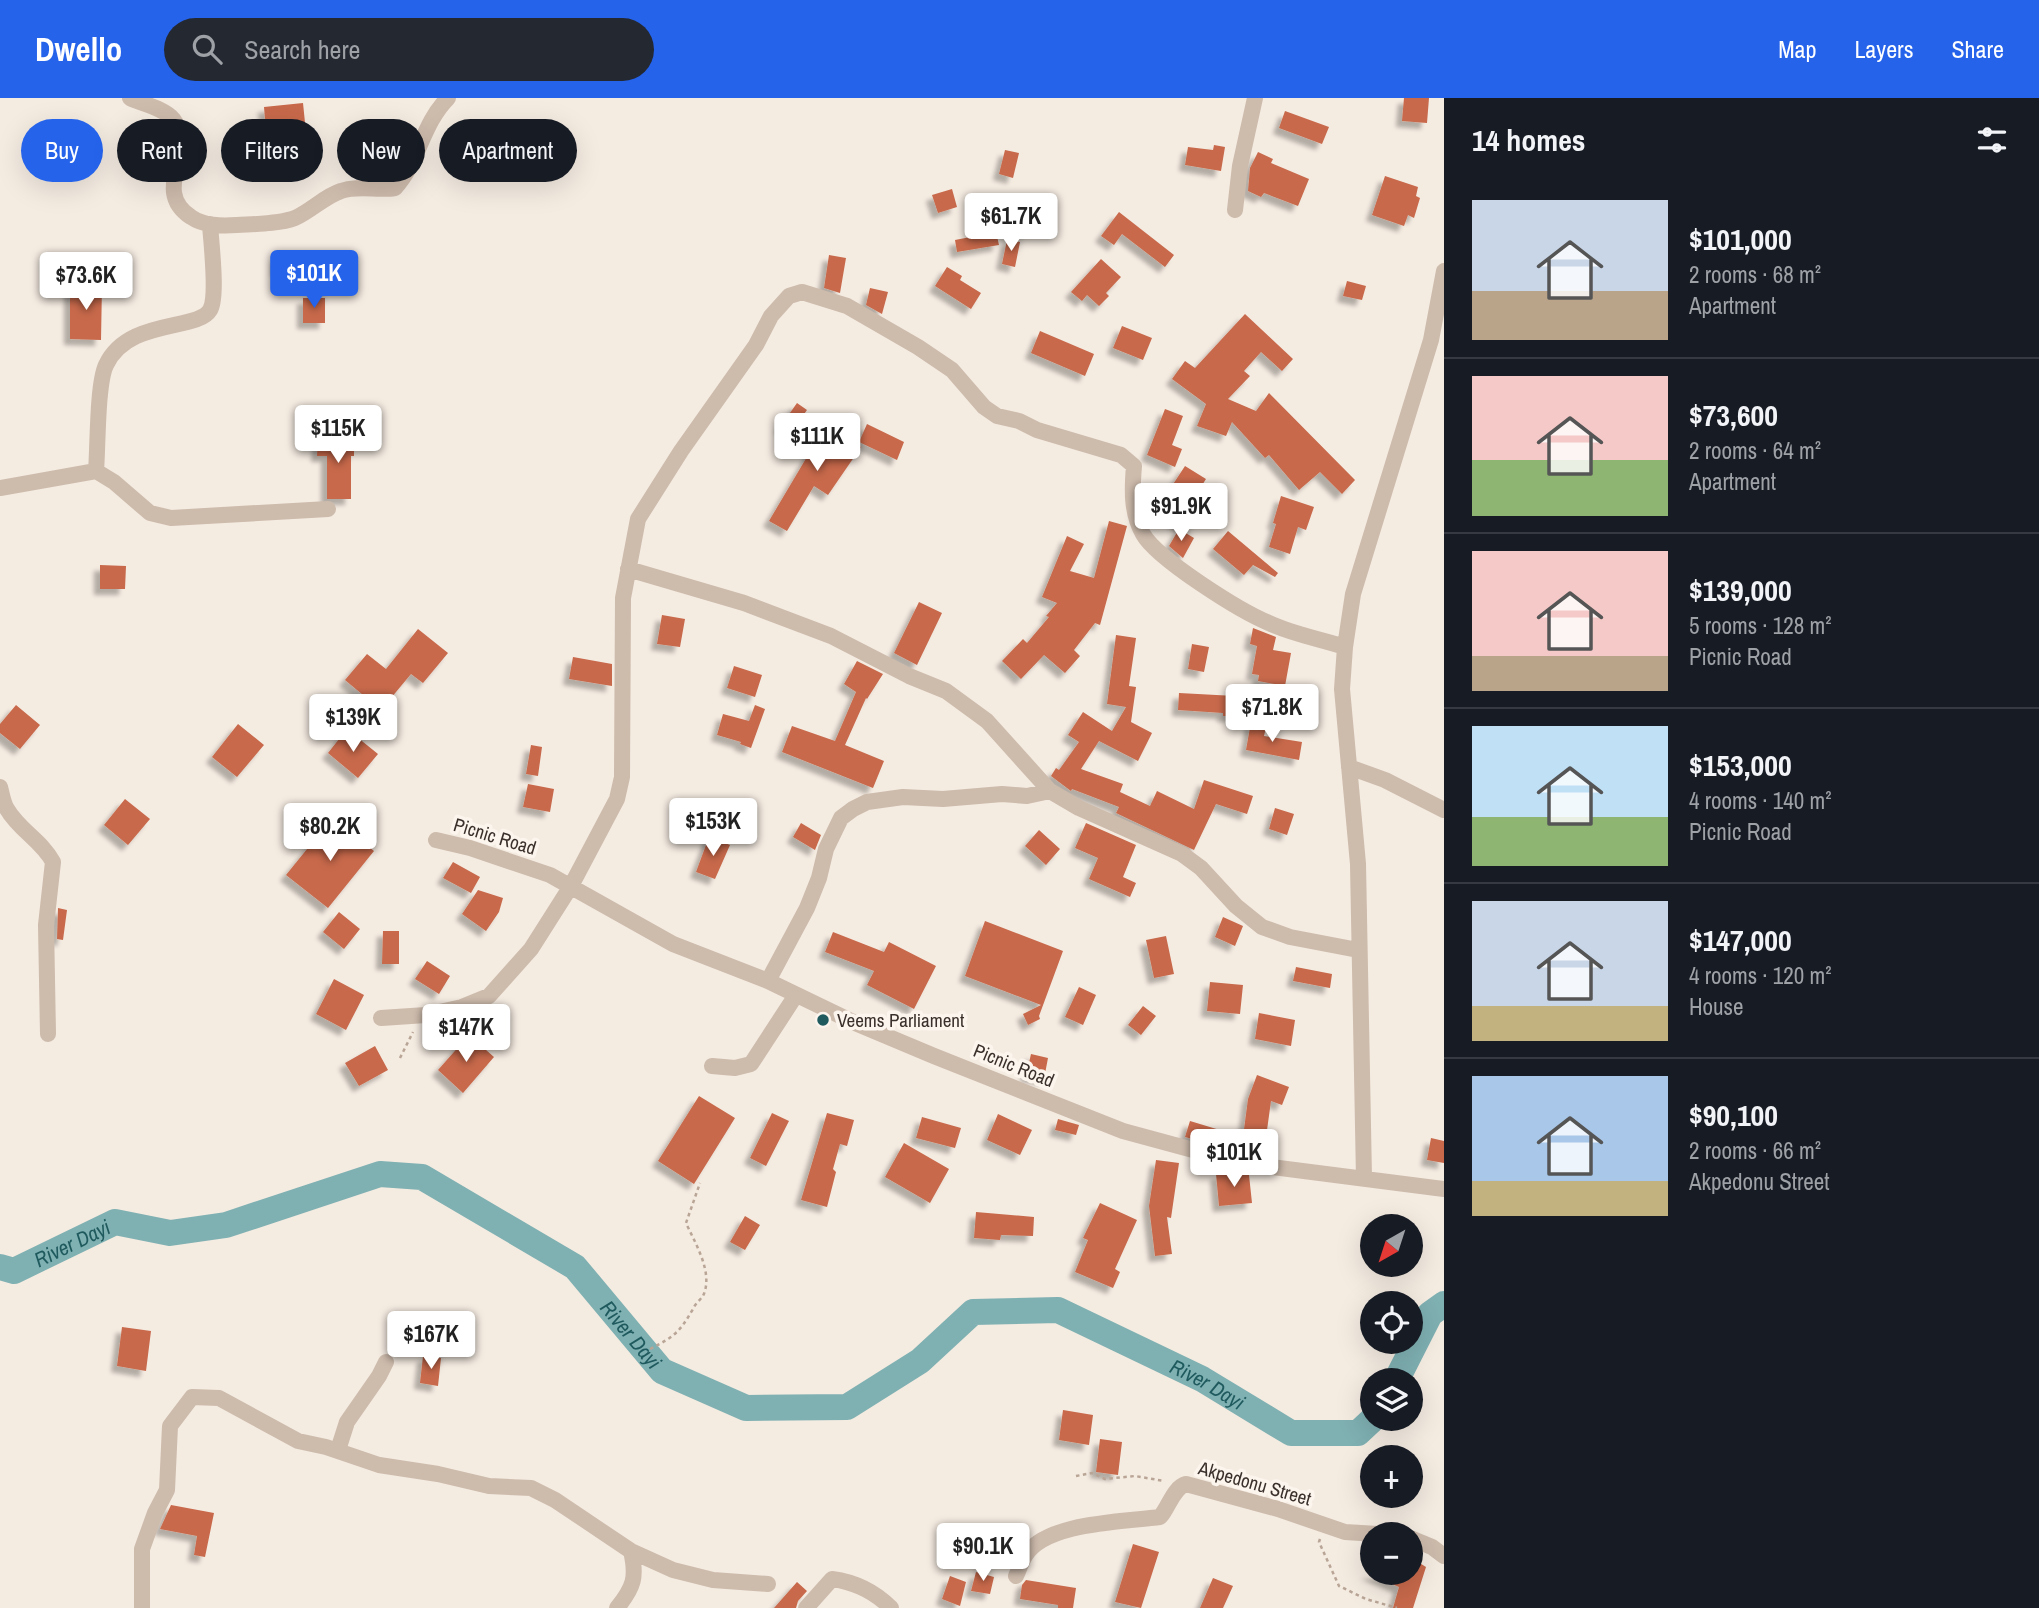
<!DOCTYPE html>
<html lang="en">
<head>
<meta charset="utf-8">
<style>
  body { margin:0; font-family:"Archivo Narrow",sans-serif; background:#242831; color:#f1f3f6; height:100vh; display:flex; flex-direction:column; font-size:26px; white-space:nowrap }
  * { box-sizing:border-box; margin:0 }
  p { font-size:23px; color:#9ea1a6 }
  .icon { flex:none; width:38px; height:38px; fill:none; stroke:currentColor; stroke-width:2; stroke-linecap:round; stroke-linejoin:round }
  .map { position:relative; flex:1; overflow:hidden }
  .details { display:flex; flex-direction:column; background:#171b24; width:595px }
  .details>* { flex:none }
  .hud { position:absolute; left:21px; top:21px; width:665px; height:63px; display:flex; gap:14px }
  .needle { width:46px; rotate:219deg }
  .fabs { position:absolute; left:1360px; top:1116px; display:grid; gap:14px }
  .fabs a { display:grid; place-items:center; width:63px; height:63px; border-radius:50%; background:#171b24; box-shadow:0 7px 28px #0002; font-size:35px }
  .price { position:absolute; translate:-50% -60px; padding:0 16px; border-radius:7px; background:#fff; color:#222; font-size:23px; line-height:46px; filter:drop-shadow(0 2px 4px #0008) }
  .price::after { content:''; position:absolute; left:50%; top:42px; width:21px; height:16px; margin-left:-10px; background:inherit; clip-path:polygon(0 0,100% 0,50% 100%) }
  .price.current { background:#2563eb; color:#fff }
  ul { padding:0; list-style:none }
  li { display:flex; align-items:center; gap:21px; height:175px; padding:0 28px }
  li+li { border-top:2px solid #363941 }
  li span { display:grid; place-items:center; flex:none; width:196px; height:140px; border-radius:0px; color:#555 }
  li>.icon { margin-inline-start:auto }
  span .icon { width:84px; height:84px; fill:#fffc; stroke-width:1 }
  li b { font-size:30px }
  h2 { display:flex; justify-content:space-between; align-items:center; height:84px; padding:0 28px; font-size:30px }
  .tag { padding:0 24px; border-radius:32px; background:#171b24; box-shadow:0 7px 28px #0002; font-size:24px; line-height:63px }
  .tag.current { background:#2563eb; color:#fff }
  header { display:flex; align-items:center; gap:42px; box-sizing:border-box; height:98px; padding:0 35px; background:#2563eb; color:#fff }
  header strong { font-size:33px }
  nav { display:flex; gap:38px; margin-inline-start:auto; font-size:24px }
  .search { width:490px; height:63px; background:#242831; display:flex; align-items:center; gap:18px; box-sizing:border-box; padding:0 24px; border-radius:38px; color:#9ea1a6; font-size:26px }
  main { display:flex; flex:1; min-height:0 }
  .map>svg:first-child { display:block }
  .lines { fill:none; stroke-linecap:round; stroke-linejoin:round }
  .river { stroke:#7fb0b2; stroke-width:26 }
  .building { fill:#c8694b; filter:url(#shadow) }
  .path { stroke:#b9a596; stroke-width:2.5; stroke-dasharray:3.5 3.5; stroke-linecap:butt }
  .minor { stroke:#cdbbac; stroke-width:16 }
  .poi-dot { fill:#1f5a5e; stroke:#fbf5ee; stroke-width:2.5 }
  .labels { text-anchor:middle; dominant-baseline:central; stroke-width:7; stroke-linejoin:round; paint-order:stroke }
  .street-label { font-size:19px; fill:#3b302b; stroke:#fbf5ee }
  .poi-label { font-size:19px; fill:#3b302b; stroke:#fbf5ee; text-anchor:start }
  .water-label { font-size:21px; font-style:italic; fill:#1f5a5e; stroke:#fbf5ee }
</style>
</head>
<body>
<header>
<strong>Dwello</strong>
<div class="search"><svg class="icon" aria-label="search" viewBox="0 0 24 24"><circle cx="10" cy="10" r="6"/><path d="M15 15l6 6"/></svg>Search here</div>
<nav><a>Map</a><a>Layers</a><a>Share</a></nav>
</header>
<main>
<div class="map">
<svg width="1444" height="1510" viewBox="0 0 1444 1510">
  <defs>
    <filter id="shadow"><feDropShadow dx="-6" dy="6" stdDeviation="2" flood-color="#0004"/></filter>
  </defs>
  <rect width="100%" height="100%" fill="#f4ebe1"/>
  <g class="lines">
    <!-- river -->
    <g class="river">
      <path id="s1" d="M 0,1169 L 14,1173 L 115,1124 L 170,1135 L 226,1127 L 380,1076 L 422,1079 L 575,1169 L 662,1273 L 746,1310 L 847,1309 L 920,1263 L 973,1214 L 1058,1212 L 1202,1281 L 1291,1335 L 1358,1335 L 1373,1321"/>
      <path d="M 1396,1283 L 1430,1216 L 1444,1206"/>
    </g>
  </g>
  <!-- building -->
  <path class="building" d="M 1404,0 L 1429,0 L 1427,25 L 1402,23 Z
    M 303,5 L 309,64 L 269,68 L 264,9 Z
    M 1285,13 L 1329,29 L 1322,46 L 1279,30 Z
    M 1214,47 L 1225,49 L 1221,73 L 1185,67 L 1188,49 L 1213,52 Z
    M 1005,52 L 1019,55 L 1013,80 L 999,76 Z
    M 1258,54 L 1273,61 L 1271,65 L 1309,81 L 1298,108 L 1264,95 L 1261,99 L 1248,93 L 1250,70 Z
    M 1385,78 L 1418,89 L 1416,98 L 1420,100 L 1414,120 L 1408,117 L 1404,128 L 1372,117 Z
    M 952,91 L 957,109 L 938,115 L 932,97 Z
    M 1119,114 L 1174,157 L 1165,169 L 1122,136 L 1114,147 L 1101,138 Z
    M 996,134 L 999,147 L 957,154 L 955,142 Z
    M 1007,142 L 1020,144 L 1015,169 L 1002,166 Z
    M 829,157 L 846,160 L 840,195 L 824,190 Z
    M 301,158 L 302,172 L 277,173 L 277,159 Z
    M 1101,161 L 1121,179 L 1106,195 L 1109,198 L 1099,208 L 1087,197 L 1082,203 L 1071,194 Z
    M 947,169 L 962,178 L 960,182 L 981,195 L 971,211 L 935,188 Z
    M 1347,183 L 1366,188 L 1362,202 L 1343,198 Z
    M 70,186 L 102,187 L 101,242 L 70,241 Z
    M 870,190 L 888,194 L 882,216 L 866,207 Z
    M 303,200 L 325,200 L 325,225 L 303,225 Z
    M 1245,216 L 1293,261 L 1282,273 L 1261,254 L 1244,273 L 1250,278 L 1228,301 L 1256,313 L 1269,295 L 1355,382 L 1342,396 L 1320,374 L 1299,392 L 1269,357 L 1265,360 L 1232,324 L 1226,338 L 1197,328 L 1206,306 L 1172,281 L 1185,263 L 1195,270 Z
    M 1122,228 L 1152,240 L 1143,262 L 1113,250 Z
    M 1040,233 L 1094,256 L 1085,278 L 1031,255 Z
    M 797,305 L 807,312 L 790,336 L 780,329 Z
    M 1165,311 L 1183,318 L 1172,347 L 1182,351 L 1175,369 L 1147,357 Z
    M 828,324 L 861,349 L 828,397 L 814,388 L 787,433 L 769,423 L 814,347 L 812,345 Z
    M 867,326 L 904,344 L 897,362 L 859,344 Z
    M 318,338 L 354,339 L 354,358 L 351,358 L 351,401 L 327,401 L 327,358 L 317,358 Z
    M 1185,368 L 1206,381 L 1190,406 L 1201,413 L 1188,432 L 1154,410 L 1163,395 L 1166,397 Z
    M 1281,398 L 1314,409 L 1306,432 L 1298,429 L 1290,456 L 1269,449 L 1276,426 L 1273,425 Z
    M 1109,423 L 1127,428 L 1100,527 L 1095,525 L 1074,552 L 1080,558 L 1065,575 L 1044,557 L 1021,581 L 1002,563 L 1023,541 L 1027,545 L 1049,519 L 1046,518 L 1057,505 L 1042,499 L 1067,438 L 1084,446 L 1070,473 L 1094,480 Z
    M 1179,431 L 1194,440 L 1183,460 L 1169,448 Z
    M 1228,433 L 1278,475 L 1275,479 L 1253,467 L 1244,477 L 1213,451 Z
    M 100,467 L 126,468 L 125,491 L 100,491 Z
    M 919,504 L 942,515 L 917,567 L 894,555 Z
    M 662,517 L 685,521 L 680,549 L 657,546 Z
    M 1253,530 L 1276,539 L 1273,552 L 1291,555 L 1285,588 L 1258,583 L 1259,577 L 1252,576 L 1257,548 L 1250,546 Z
    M 418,531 L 448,555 L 423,585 L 411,576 L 381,612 L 345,582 L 367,556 L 386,571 Z
    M 1116,537 L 1136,540 L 1129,588 L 1136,589 L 1131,624 L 1152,635 L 1138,663 L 1099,643 L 1081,671 L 1123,686 L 1120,694 L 1150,708 L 1157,693 L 1194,711 L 1204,682 L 1253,698 L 1247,716 L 1216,706 L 1194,752 L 1116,715 L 1119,709 L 1072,691 L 1071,693 L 1051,678 L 1056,670 L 1059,672 L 1079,644 L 1068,637 L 1083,614 L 1112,633 L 1126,609 L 1107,606 Z
    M 1192,546 L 1209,549 L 1204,574 L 1188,571 Z
    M 573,559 L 612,566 L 612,588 L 569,581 Z
    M 857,563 L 883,576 L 867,601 L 866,600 L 845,647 L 884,663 L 873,690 L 782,654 L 792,628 L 835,643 L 856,594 L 844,586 Z
    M 734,568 L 762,577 L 755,599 L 727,590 Z
    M 1179,595 L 1235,598 L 1234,618 L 1223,618 L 1223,615 L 1178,612 Z
    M 16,607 L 40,627 L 20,651 L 0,635 L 0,626 Z
    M 755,607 L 765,611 L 751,650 L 740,646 L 741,644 L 717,637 L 723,616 L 749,623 Z
    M 1251,624 L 1266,629 L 1264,638 L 1302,644 L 1299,662 L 1246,652 Z
    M 238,626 L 264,647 L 237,679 L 212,659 Z
    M 347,631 L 378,656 L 358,680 L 328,655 Z
    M 531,647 L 542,649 L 538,678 L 526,676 Z
    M 528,686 L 554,691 L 550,714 L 523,709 Z
    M 125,701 L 150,721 L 128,747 L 104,727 Z
    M 1275,710 L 1294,716 L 1287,737 L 1269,731 Z
    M 333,719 L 374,753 L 328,810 L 286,777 Z
    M 801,725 L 821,737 L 815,752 L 793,739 Z
    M 1086,725 L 1136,747 L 1123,779 L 1136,785 L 1130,799 L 1089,781 L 1098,760 L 1075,750 Z
    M 1039,732 L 1060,751 L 1046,767 L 1025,748 Z
    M 709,739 L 730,747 L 715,781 L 696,774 Z
    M 453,764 L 480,779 L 471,795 L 443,780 Z
    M 478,792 L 503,800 L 499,814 L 486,833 L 462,816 Z
    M 58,810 L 67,812 L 63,842 L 57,841 Z
    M 339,814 L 360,831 L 344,851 L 323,834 Z
    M 1223,819 L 1243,828 L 1235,848 L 1215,839 Z
    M 985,823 L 1063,853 L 1039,918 L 1040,921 L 1028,927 L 1023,916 L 1041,907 L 965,878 Z
    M 383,833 L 399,833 L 399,866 L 382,866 Z
    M 833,834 L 884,854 L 889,844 L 936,868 L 914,911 L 867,887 L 874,873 L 825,854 Z
    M 1166,838 L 1174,876 L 1154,880 L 1146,842 Z
    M 427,863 L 450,878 L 439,896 L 415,881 Z
    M 1296,869 L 1332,876 L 1330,890 L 1293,883 Z
    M 334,881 L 364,897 L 346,932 L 316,916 Z
    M 1210,884 L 1243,887 L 1240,916 L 1207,913 Z
    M 1079,889 L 1096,897 L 1083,927 L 1065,919 Z
    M 1143,908 L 1156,918 L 1141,937 L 1128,927 Z
    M 1259,915 L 1295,922 L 1291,948 L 1255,941 Z
    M 469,937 L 494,959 L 463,995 L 438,972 Z
    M 375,948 L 388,972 L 359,988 L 345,965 Z
    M 1031,956 L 1048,960 L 1044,981 L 1026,978 Z
    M 1257,977 L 1289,989 L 1282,1007 L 1271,1003 L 1264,1054 L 1237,1050 L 1236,1053 L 1185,1039 L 1190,1023 L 1243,1039 L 1248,1001 Z
    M 699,998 L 735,1020 L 694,1086 L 658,1063 Z
    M 772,1015 L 789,1023 L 766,1068 L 750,1060 Z
    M 827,1015 L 854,1022 L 847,1048 L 840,1046 L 833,1071 L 836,1074 L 827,1109 L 801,1102 Z
    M 998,1016 L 1032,1032 L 1020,1057 L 987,1042 Z
    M 922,1019 L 961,1030 L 955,1050 L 916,1040 Z
    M 1058,1021 L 1079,1027 L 1076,1037 L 1055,1032 Z
    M 1431,1040 L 1444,1043 L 1444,1065 L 1427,1062 Z
    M 904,1045 L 949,1071 L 930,1105 L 885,1079 Z
    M 1156,1062 L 1179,1065 L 1171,1120 L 1167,1119 L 1172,1156 L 1155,1158 L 1149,1108 Z
    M 1235,1074 L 1249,1077 L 1252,1105 L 1219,1108 L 1216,1076 Z
    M 1100,1105 L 1137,1122 L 1115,1171 L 1120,1174 L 1113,1190 L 1075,1174 L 1088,1142 L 1083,1140 Z
    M 976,1114 L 1034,1119 L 1033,1138 L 1001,1137 L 1000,1142 L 974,1140 Z
    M 745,1118 L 760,1127 L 745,1152 L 730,1144 Z
    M 122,1229 L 151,1233 L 146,1273 L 117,1268 Z
    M 423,1258 L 441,1260 L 438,1288 L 420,1285 Z
    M 1063,1312 L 1093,1317 L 1089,1347 L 1059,1342 Z
    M 1100,1341 L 1122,1344 L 1118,1377 L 1096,1374 Z
    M 171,1407 L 214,1415 L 205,1459 L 194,1457 L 197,1438 L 160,1431 Z
    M 1133,1446 L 1159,1454 L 1141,1510 L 1115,1504 Z
    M 1410,1459 L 1426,1469 L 1413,1510 L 1393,1510 L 1399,1489 L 1367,1475 L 1410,1475 Z
    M 976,1474 L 994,1479 L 990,1496 L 971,1493 Z
    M 950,1478 L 966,1484 L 960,1508 L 942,1501 Z
    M 1213,1480 L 1233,1488 L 1223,1510 L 1200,1510 Z
    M 1026,1482 L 1076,1490 L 1073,1510 L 1058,1510 L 1058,1507 L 1020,1501 L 1022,1487 Z
    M 797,1484 L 807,1493 L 798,1503 L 796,1510 L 774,1510 Z"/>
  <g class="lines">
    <!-- path -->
    <path class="path" d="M 400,960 L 413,934
      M 650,1251 C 675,1238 679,1235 693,1211 C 695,1206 700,1202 703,1198 C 714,1175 695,1145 686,1125 L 700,1085
      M 1076,1378 L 1092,1375 L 1105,1381 L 1135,1378 L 1164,1383
      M 1320,1441 L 1319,1444 L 1339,1488 L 1366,1501 L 1397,1510"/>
    <!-- minor -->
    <path class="minor" d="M 130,0 C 142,6 164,10 173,21 C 198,53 150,92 191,119 C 204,128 221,128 237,127 C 254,126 279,126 295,120 C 311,113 325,98 341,93 C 358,87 378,93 395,90 C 419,64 422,26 448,0
      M 1235,112 L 1240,68 L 1255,0
      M 96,373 C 98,349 97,286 106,267 C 128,220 198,233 210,212 C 218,199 211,144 210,126
      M 0,390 L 96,373 L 114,384 L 150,415 L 171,420 L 328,411
      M 628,471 L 744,505 L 831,538 L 909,578 L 946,593 L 987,623 L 1050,693 L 1079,710 L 1182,756 L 1201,770 L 1236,808 L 1262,829 L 1290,839 L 1358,852
      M 1349,669 L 1385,682 L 1444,712
      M 0,689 C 2,696 3,705 7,711 C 19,732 42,743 53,764 L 46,827 L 48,936
      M 436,742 L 470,750 L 550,777 L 673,846 L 768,883 L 853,924 L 934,958 L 1123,1033 L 1241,1065 L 1444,1091
      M 768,883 L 807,810 L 819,780 L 826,751 L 841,720 L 853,711 L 867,704 L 903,699 L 943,701 L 1002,696 L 1027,698 L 1050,693
      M 381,920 L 426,917 L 462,909 L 489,898 L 531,851 L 571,788 L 617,701 L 622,679 L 623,500 L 638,421 L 681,353 L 756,247 L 771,218 L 789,198 L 802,194 L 847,208 L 918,249 L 952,272 L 984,309 L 997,318 L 1019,323 L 1037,332 L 1121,357 L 1134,368 C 1132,391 1131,415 1143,436 C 1157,461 1240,513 1269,525 C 1292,536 1320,541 1345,549
      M 712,968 L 735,970 L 751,966 L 796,897
      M 1364,1080 L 1358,766 L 1342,591 L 1345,549 L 1353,496 L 1431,242 L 1444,173
      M 338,1352 L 347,1324 L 379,1278 L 386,1264
      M 1410,1440 L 1432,1449 L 1444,1458
      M 1016,1478 C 1019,1472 1021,1464 1025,1458 C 1045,1424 1124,1424 1160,1419 C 1169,1409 1173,1390 1186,1386 L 1278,1411 L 1345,1434 L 1394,1437
      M 142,1510 L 142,1451 L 155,1415 L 167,1392 L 170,1328 L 192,1299 L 219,1300 L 298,1343 L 326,1349 L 379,1367 L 438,1376 L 489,1388 L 531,1390 L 555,1402 L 631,1453 L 673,1472 L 713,1482 L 768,1486
      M 617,1510 C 634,1489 637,1479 631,1453
      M 806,1510 L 832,1481 C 855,1484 875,1494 891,1510"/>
  </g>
  <!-- markers -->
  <circle class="poi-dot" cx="823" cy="922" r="7"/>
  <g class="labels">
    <!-- street labels -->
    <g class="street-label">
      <text transform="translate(495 738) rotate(17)">Picnic Road</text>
      <text transform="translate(1014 967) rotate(22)">Picnic Road</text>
      <text transform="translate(1255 1385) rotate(16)">Akpedonu Street</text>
    </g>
    <!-- poi labels -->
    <g class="poi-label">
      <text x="837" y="922">Veems Parliament</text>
    </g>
    <!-- water labels -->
    <g class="water-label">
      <text stroke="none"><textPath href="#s1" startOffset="79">River Dayi</textPath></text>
      <text stroke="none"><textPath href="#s1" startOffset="709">River Dayi</textPath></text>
      <text stroke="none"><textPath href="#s1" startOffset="1360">River Dayi</textPath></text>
    </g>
  </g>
</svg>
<div class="fabs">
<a><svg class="needle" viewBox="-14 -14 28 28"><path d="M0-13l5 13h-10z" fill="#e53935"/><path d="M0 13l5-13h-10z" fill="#9ea1a6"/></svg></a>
<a><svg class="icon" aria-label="locate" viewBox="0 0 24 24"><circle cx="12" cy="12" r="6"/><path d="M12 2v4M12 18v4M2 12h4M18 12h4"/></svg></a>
<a><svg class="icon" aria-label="layers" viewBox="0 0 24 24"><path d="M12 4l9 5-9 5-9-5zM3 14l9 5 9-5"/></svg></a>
<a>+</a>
<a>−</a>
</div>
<b class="price" style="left:1011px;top:155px">$61.7K</b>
<b class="price current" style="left:314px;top:212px">$101K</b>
<b class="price" style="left:86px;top:214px">$73.6K</b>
<b class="price" style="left:338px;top:367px">$115K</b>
<b class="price" style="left:817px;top:375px">$111K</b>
<b class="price" style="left:1181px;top:445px">$91.9K</b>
<b class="price" style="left:1272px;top:646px">$71.8K</b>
<b class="price" style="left:353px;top:656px">$139K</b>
<b class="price" style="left:713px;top:760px">$153K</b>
<b class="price" style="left:330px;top:765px">$80.2K</b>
<b class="price" style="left:466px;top:966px">$147K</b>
<b class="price" style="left:1234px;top:1091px">$101K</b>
<b class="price" style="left:431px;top:1273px">$167K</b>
<b class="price" style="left:983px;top:1485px">$90.1K</b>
<div class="hud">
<a class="tag current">Buy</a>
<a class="tag">Rent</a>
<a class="tag">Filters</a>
<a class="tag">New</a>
<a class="tag">Apartment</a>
</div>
</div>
<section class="details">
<h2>14 homes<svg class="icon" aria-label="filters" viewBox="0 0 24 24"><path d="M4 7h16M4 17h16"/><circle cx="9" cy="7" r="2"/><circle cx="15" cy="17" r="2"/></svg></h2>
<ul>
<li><span style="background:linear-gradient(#c9d6e8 65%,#b9a48a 0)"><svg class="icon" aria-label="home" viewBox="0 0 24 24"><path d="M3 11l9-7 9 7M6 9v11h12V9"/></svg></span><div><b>$101,000</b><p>2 rooms · 68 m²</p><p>Apartment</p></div></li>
<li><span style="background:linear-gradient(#f6c9c9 60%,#8fb573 0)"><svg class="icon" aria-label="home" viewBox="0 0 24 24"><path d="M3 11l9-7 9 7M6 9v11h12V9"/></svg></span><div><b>$73,600</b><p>2 rooms · 64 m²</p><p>Apartment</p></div></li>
<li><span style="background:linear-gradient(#f6c9c9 75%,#b9a48a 0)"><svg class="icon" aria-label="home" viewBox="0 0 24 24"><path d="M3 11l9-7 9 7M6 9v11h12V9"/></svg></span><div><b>$139,000</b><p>5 rooms · 128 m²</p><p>Picnic Road</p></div></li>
<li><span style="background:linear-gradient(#bfe0f5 65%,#8fb573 0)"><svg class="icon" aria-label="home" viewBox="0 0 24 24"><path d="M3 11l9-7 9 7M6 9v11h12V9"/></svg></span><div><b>$153,000</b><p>4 rooms · 140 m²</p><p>Picnic Road</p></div></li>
<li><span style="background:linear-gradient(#c9d6e8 75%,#c2b280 0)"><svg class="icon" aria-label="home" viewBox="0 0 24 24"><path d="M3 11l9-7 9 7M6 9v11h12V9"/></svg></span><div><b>$147,000</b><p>4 rooms · 120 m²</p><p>House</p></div></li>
<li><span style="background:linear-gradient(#a9c7e8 75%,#c2b280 0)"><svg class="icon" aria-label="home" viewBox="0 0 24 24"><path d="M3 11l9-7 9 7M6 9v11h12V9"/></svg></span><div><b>$90,100</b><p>2 rooms · 66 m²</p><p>Akpedonu Street</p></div></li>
</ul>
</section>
</main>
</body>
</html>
